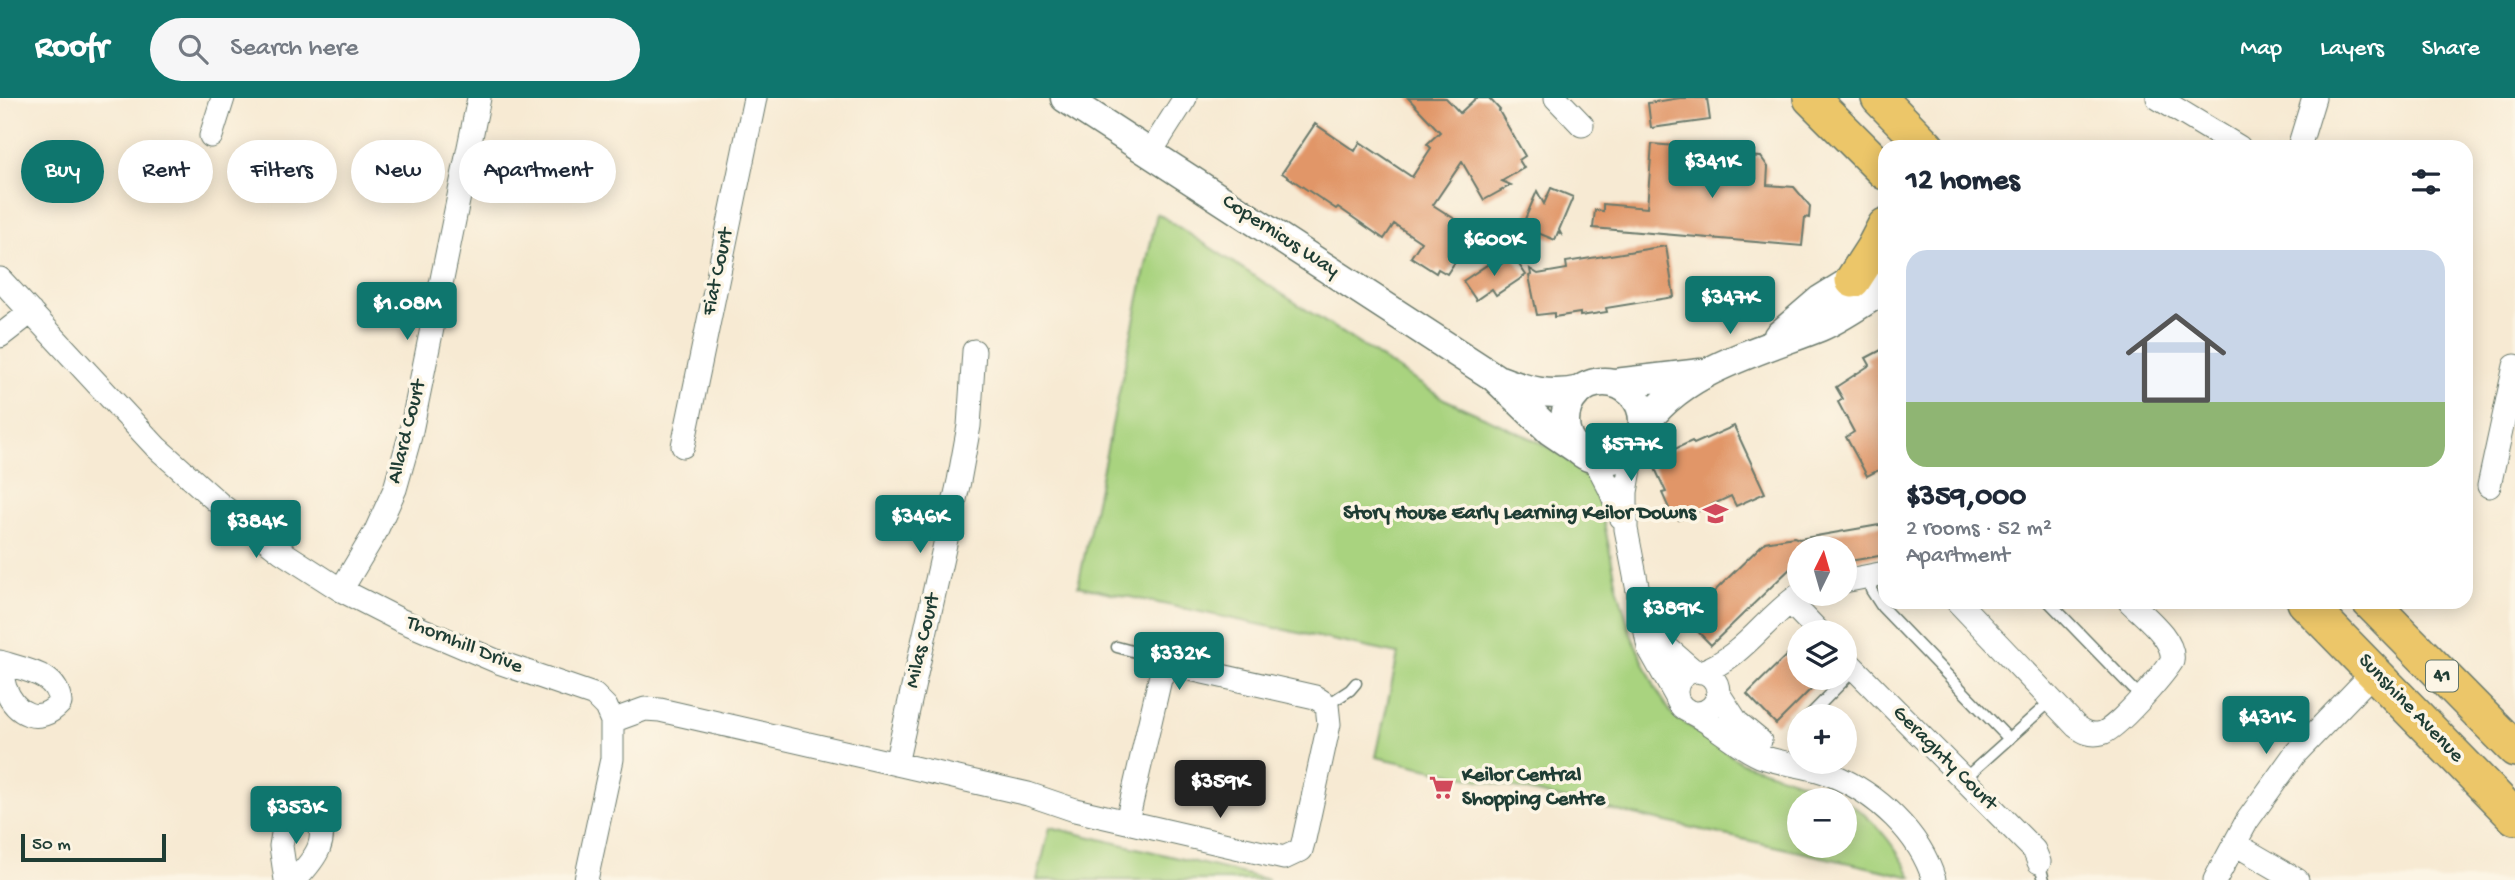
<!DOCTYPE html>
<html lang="en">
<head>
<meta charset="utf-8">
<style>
  body { margin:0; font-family:"Gochi Hand",sans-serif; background:#f6f6f7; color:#1f2937; height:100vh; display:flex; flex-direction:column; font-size:26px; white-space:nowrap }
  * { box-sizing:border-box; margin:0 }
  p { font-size:23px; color:#747a83 }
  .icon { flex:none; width:38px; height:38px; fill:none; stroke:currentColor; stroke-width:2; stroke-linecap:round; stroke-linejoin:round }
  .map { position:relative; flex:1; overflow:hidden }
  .side { position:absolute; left:1878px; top:42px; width:595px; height:469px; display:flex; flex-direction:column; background:#fff; border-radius:21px; box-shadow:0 4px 18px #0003 }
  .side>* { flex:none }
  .banner { position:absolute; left:21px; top:42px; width:665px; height:63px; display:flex; gap:14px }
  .needle { width:46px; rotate:5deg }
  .buttons { position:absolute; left:1787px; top:438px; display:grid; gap:14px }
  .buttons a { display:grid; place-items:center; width:70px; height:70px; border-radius:50%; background:#fff; box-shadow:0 4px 18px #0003; font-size:35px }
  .scale { position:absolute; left:21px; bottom:18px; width:145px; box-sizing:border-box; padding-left:7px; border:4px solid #1f3d34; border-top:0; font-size:19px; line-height:24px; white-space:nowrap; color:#1f3d34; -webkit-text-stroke:5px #fcf5e5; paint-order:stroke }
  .price { position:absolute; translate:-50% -60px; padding:0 16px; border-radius:7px; background:#0f766e; color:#fff; font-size:23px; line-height:46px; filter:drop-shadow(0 2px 4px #0008) }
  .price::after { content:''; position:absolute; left:50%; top:42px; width:21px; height:16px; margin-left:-10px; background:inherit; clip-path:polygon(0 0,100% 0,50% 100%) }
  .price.selected { background:#222; color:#fff }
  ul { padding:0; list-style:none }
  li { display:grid; align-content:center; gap:14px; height:371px; padding:0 28px }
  li span { display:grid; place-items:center; height:217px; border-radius:21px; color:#555 }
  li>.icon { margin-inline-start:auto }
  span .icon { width:126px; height:126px; fill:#fffc; stroke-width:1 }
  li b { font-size:30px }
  h2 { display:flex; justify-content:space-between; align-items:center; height:84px; padding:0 28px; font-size:30px }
  .tag { padding:0 24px; border-radius:32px; background:#fff; box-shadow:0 4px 18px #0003; font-size:24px; line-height:63px }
  .tag.selected { background:#0f766e; color:#fff }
  header { display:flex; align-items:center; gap:42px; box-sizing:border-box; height:98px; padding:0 35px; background:#0f766e; color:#fff }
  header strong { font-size:33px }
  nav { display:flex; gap:38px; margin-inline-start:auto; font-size:24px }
  .search { width:490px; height:63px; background:#f6f6f7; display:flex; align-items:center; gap:18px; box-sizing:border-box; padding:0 24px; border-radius:38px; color:#747a83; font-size:26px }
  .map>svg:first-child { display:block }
  .green { fill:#a9d37f; stroke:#64885a; stroke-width:2 }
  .building { fill:#e19667 }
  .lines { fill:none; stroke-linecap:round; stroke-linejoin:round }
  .service-casing { stroke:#6b7a6c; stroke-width:13 }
  .minor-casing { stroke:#6b7a6c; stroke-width:25 }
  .tertiary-casing { stroke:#6b7a6c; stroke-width:31 }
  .primary-casing { stroke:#6b7a6c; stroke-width:38 }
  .service { stroke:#fff; stroke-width:10 }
  .minor { stroke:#fff; stroke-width:23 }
  .tertiary { stroke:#fff; stroke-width:28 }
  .primary { stroke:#ecc669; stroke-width:35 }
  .labels { text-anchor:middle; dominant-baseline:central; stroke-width:7; stroke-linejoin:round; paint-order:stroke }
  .shield { fill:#fcf5e5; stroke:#617469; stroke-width:2 }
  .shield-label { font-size:19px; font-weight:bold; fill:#1f3d34 }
  .street-label { font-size:21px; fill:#1f3d34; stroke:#fcf5e5 }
  .poi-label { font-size:21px; font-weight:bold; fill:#1f3d34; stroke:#fcf5e5; text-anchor:end }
</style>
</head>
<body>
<header>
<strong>Roofr</strong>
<div class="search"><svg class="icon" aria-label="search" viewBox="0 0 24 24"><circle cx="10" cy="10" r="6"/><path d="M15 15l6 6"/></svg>Search here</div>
<nav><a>Map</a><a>Layers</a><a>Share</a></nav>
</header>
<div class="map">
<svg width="2515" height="782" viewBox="0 0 2515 782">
  <rect width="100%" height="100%" fill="#fcf5e5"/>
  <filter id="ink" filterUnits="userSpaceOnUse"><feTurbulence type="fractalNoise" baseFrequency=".0143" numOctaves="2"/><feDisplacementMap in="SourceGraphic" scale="14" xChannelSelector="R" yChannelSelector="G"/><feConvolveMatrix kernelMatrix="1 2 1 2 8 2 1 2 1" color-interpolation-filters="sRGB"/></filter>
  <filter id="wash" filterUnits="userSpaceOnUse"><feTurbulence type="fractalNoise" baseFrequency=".00686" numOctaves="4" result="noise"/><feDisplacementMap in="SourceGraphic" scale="28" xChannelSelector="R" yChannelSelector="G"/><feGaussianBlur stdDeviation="1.57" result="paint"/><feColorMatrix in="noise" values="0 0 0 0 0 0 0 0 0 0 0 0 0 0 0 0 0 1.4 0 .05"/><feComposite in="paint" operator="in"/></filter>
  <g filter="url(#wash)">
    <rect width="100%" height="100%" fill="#f7ead3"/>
    <!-- green -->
    <path class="green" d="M 1157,115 L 1444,301 L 1539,344 L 1563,358 L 1585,377 L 1598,396 L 1617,488 L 1632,539 L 1656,591 L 1672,616 L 1742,665 L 1828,693 L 1843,702 L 1799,702 L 1799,747 L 1844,747 L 1845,703 C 1875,720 1896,749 1912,779 L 1376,659 L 1398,556 L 1078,488 Z
      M 1050,729 L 1269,782 L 1037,782 Z"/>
    <g id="blocks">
      <!-- building -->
      <path class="building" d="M 1408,0 L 1446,0 L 1460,15 L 1476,0 L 1489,0 L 1500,12 L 1499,13 L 1525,58 L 1519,62 L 1524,70 L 1502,83 L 1511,87 L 1484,102 L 1462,64 L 1433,107 L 1475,134 L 1447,176 L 1438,171 L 1436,175 L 1411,159 L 1421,144 L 1394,126 L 1384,141 L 1338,109 L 1336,111 L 1282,75 L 1315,26 L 1355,53 L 1360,44 L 1412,79 L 1431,50 L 1427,46 L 1440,34 Z
        M 1680,0 L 1707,0 L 1710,22 L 1651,30 L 1648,5 Z
        M 1652,46 L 1746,54 L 1745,58 L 1761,59 L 1768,69 L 1767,87 L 1794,89 L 1810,108 L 1809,120 L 1805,119 L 1802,148 L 1593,130 L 1595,112 L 1603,113 L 1603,106 L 1647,110 Z
        M 1551,90 L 1573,99 L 1559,132 L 1561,136 L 1558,134 L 1555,142 L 1533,133 L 1537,126 L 1525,121 L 1537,93 L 1544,106 Z
        M 1666,148 L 1674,199 L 1606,210 L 1607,214 L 1580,218 L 1580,215 L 1554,219 L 1554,215 L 1537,217 L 1529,178 L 1531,177 L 1530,171 L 1538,176 L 1567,171 L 1566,164 Z
        M 1513,158 L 1526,177 L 1496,197 L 1492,191 L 1476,202 L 1463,183 L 1493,163 L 1497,169 Z
        M 1885,250 L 1885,369 L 1867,378 L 1846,339 L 1854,334 L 1838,304 L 1843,301 L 1836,289 L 1870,267 L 1866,260 Z
        M 1734,328 L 1765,395 L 1736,408 L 1731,398 L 1679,422 L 1676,415 L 1672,417 L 1662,395 L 1666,394 L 1651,362 L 1692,343 L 1694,346 Z
        M 1885,426 L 1885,457 L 1844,464 L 1844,450 L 1799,450 L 1799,462 L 1711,547 L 1686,521 L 1765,444 L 1794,439 L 1799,441 Z
        M 1799,545 L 1799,579 L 1823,579 L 1776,626 L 1747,596 Z"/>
    </g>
  </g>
  <g filter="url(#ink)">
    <use href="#blocks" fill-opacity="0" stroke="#6b7a6c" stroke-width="2"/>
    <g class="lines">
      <defs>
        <path id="service" d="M 1872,477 L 1871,492 L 1882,509 L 2009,641
          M 2049,504 L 2141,599
          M 1117,549 L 1147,557 L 1167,571
          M 1327,607 L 1350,592 L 1356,585
          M 1809,618 L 1855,571
          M 1798,629 L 1799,628
          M 1964,681 L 2052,602
          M 2039,764 L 2044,782"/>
        <path id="minor" d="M 1556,0 L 1582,27
          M 2158,0 L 2239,49
          M 211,38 L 223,0
          M 2299,49 L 2314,0
          M 1150,55 L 1185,0
          M 0,181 L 156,349 L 222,408 L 282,454 L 341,492 L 400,522 L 501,565 L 594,597 L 606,609 L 612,623 L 612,661 L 586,782
          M 0,238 L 31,214
          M 683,348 L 755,0
          M 1634,348 L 1626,394 L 1626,431 L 1649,550 L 1677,600
          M 1594,360 L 1610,391 L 1621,419
          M 2489,388 L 2515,268
          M 1844,483 L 1885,475
          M 341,492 L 375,435 L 395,391 L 410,338 L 479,0
          M 1790,504 L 1819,534
          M 1958,504 L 2076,628 C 2084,634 2091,638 2102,635 C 2117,631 2162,578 2172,563 C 2176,542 2144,518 2130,504
          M 1650,524 L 1666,549 L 1694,573
          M 1844,560 L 2034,752 L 2039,764
          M 0,564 C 24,572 58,575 60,605 C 39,628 16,617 5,590 C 3,583 2,575 0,568
          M1676 594a21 21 0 1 1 42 0a21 21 0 1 1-42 0Z
          M 1701,574 C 1744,559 1766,518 1802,495
          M 1718,595 L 1737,624 L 1760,643
          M 1692,615 C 1716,627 1735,647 1760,658 C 1783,667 1809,667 1832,677 C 1876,695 1920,735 1934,782
          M 612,623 L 645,611 L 660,612 L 1028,696 L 1075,712 L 1284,760 L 1301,752 L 1304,741 L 1329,626 L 1327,607 L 1315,599 L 1181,569 L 1167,571 L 1160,581 L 1127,723
          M 896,666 L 959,383 L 969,328 L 974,253
          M 2235,746 L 2297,782
          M 286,782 L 281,748 L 285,723 L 300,712 L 314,713 C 332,741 315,761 295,782
          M 2215,782 L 2247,723 L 2295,656 L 2374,574"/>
        <path id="tertiary" d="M 1065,0 L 1494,279 L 1550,333 L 1581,354
          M 1778,238 L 1820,202 L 1870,171
          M 1500,282 C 1528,293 1551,299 1581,292
          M1565 323a39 39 0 1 1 78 0a39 39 0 1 1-78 0Z
          M 1615,285 L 1701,275
          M 1642,331 C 1678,273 1760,253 1820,229 C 1842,220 1864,203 1885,191"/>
        <path id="primary" d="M 1811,0 L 1885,74
          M 1879,0 L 1927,49
          M 1853,182 L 1873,151 L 1885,128
          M 2305,504 L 2515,719
          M 2370,504 L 2515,651"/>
      </defs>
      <!-- service casing -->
      <use href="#service" class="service-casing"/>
      <!-- minor casing -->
      <use href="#minor" class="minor-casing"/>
      <!-- tertiary casing -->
      <use href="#tertiary" class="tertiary-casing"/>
      <!-- primary casing -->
      <use href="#primary" class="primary-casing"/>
      <!-- service -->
      <use href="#service" class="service"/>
      <!-- minor -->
      <use href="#minor" class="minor"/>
      <!-- tertiary -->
      <use href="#tertiary" class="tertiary"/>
      <!-- primary -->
      <use href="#primary" class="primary"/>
    </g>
  </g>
  <!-- icons -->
  <defs>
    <symbol id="school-bare" viewBox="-9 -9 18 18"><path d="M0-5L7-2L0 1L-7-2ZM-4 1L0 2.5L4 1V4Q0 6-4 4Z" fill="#d1495b" stroke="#fcf5e5" stroke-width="2.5" paint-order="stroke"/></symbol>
    <symbol id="supermarket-bare" viewBox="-9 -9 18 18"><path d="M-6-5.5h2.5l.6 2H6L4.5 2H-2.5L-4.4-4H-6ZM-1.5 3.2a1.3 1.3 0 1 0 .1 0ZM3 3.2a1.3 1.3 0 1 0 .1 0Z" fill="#d1495b" stroke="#fcf5e5" stroke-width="2.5" paint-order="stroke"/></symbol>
  </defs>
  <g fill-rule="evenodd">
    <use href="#school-bare" x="1698" y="398" width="35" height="35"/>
    <use href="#supermarket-bare" x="1424" y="672" width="35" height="35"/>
  </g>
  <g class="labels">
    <!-- shield labels -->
    <rect class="shield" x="2426" y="562.5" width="32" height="31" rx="5"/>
    <g class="shield-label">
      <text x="2442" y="578">41</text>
    </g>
    <!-- street labels -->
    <g class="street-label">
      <text transform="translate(1280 139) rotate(33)">Copernicus Way</text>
      <text transform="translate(719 174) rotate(-78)">Fiat Court</text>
      <text transform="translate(408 334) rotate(-76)">Allard Court</text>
      <text transform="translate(924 543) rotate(-77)">Milas Court</text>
      <text transform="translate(464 548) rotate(22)">Thornhill Drive</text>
      <text transform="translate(2410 611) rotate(46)">Sunshine Avenue</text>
      <text transform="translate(1944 661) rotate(45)">Geraghty Court</text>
    </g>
    <!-- poi labels -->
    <g class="poi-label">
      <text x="1696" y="416">Story House Early Learning Keilor Downs</text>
      <text x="1462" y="678" text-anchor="start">Keilor Central<tspan x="1462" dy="24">Shopping Centre</tspan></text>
    </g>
  </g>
</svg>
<div class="buttons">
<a><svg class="needle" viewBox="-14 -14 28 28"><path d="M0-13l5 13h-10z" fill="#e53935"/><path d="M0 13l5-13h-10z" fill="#747a83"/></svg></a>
<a><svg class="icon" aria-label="layers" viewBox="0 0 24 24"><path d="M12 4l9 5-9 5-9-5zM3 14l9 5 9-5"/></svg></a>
<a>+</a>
<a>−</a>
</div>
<div class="scale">50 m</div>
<b class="price" style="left:1712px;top:102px">$341K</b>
<b class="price" style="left:1494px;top:180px">$600K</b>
<b class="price" style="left:1730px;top:238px">$347K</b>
<b class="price" style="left:407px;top:244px">$1.08M</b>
<b class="price" style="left:1631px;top:385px">$577K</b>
<b class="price" style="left:920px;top:457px">$346K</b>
<b class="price" style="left:256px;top:462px">$384K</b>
<b class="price" style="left:1672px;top:549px">$389K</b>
<b class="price" style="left:1179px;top:594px">$332K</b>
<b class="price" style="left:2266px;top:658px">$431K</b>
<b class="price selected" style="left:1220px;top:722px">$359K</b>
<b class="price" style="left:296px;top:748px">$353K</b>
<div class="banner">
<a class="tag selected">Buy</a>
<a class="tag">Rent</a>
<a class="tag">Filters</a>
<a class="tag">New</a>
<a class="tag">Apartment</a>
</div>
<section class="side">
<h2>12 homes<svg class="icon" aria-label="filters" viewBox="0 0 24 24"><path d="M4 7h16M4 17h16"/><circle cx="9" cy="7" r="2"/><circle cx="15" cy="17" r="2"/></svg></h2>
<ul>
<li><span style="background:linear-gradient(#c9d6e8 70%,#8fb573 0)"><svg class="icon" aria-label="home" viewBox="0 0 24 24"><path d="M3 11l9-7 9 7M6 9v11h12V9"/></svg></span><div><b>$359,000</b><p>2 rooms · 52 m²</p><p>Apartment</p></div></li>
</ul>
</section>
</div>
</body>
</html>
